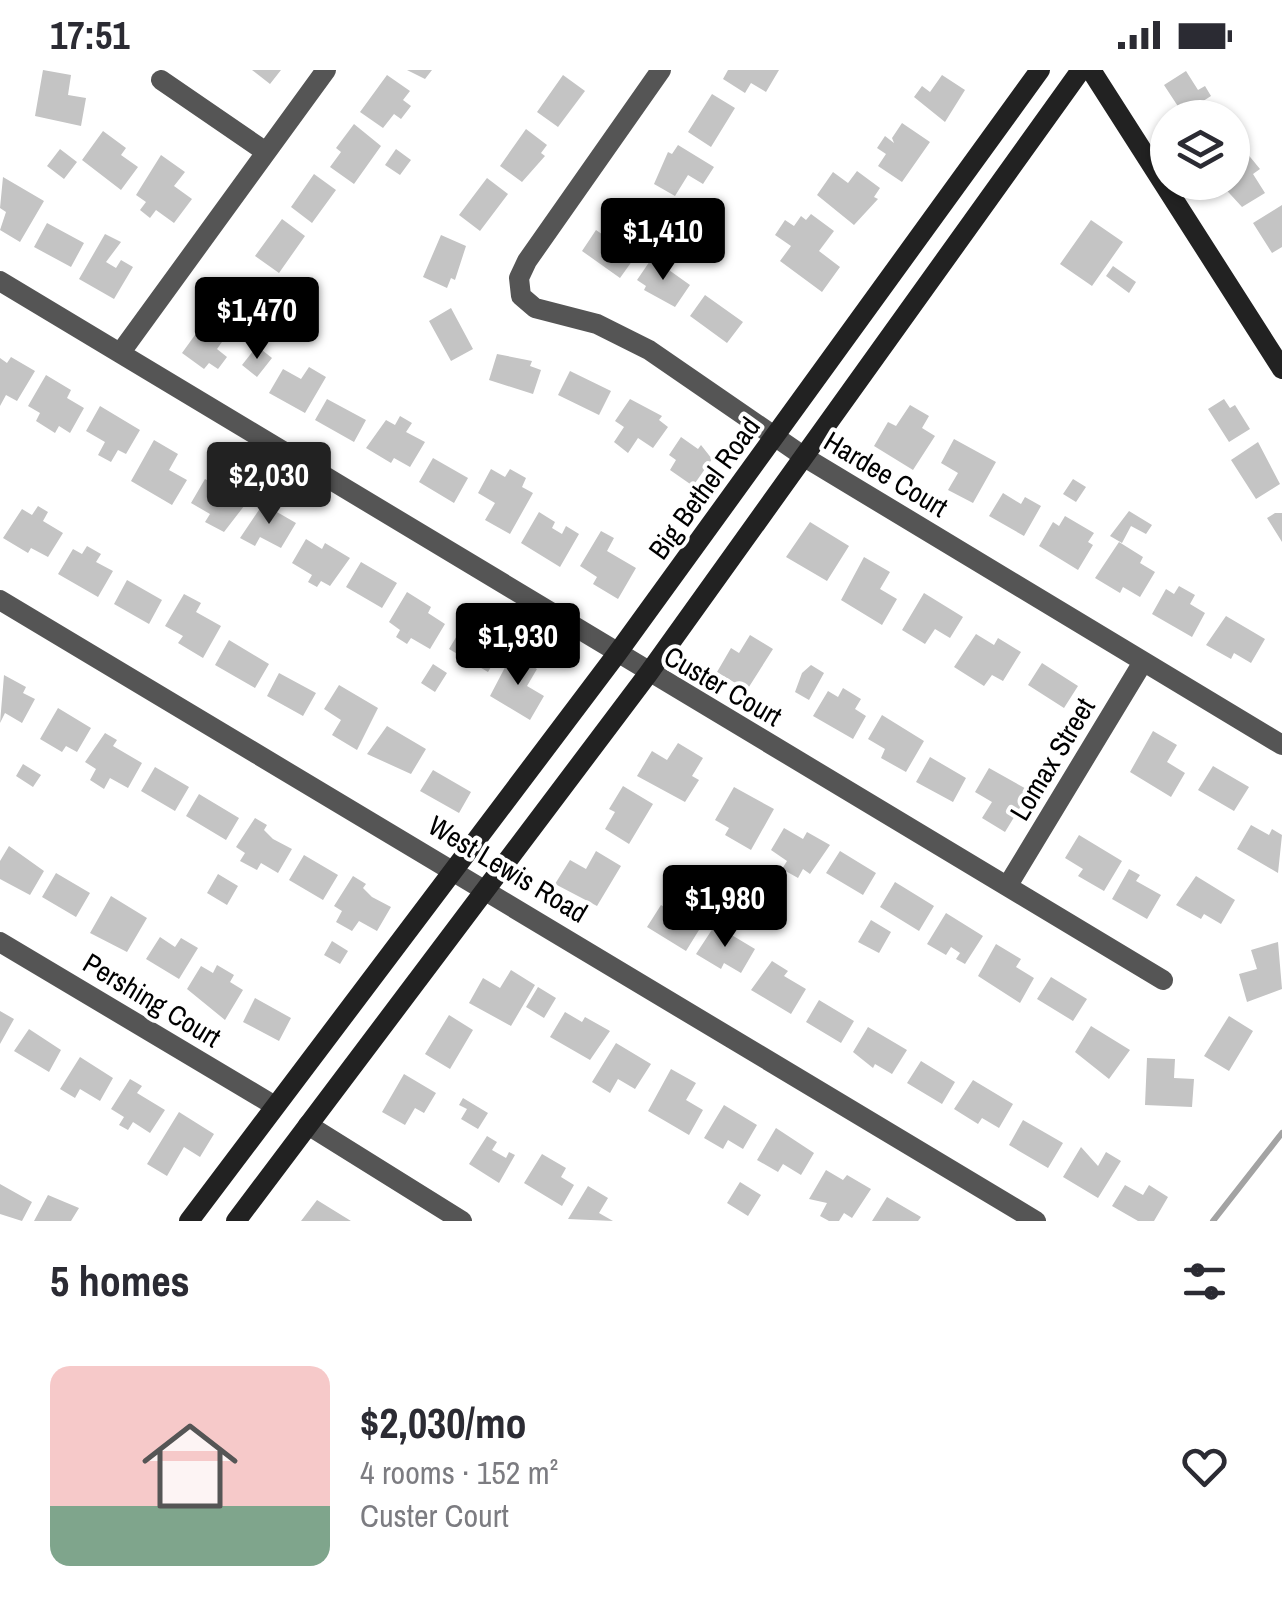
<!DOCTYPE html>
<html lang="en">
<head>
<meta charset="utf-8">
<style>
  body { margin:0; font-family:"Archivo Narrow",sans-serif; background:#f2f2f3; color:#2b2b33; height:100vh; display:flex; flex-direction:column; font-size:38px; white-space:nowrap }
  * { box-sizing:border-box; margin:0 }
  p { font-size:32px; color:#7c7c81 }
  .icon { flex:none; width:55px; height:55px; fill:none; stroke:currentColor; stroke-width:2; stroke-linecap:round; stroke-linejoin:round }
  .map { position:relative; height:1151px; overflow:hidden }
  .panel { display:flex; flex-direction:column; background:#fff; flex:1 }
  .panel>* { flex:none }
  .tools { position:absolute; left:1150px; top:30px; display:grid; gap:20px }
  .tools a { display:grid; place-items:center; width:100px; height:100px; border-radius:50%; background:#fff; box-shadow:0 2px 8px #0004; font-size:50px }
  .price { position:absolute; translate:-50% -85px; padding:0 22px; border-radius:10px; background:#000; color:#fff; font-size:32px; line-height:65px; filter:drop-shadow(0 2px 5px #0008) }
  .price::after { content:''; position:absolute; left:50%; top:60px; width:30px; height:22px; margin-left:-15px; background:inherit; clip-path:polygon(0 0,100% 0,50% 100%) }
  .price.active { background:#222; color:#fff }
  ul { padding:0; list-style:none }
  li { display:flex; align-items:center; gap:30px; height:250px; padding:0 50px }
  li+li { border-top:2px solid #e1e1e2 }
  li span { display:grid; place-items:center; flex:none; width:280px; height:200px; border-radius:20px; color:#555 }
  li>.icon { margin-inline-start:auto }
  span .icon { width:120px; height:120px; fill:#fffc; stroke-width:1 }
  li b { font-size:42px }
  h2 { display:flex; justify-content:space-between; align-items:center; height:120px; padding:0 50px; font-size:42px }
  .status { display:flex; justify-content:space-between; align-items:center; height:70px; padding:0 50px; background:#fff; direction:ltr }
  .status svg { height:28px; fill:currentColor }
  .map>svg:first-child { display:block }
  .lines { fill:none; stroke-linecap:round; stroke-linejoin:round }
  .stream { stroke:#a3a3a3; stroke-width:6 }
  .building { fill:#c4c4c4 }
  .street { stroke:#555; stroke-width:20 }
  .secondary { stroke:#222; stroke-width:20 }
  .labels { text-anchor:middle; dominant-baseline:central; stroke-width:8; stroke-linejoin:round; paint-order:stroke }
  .street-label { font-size:28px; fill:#000; stroke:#fff }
</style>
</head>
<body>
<div class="status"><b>17:51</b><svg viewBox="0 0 49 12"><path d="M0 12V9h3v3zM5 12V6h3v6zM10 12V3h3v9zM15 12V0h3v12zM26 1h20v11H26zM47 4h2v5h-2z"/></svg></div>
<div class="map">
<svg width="1282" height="1151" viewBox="0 0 1282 1151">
  <rect width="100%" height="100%" fill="#fff"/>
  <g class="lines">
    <!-- stream -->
    <path class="stream" d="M 1213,1151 L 1282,1063"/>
  </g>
  <!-- building -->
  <path class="building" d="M 43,0 L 71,5 L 68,25 L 86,28 L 81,56 L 35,46 Z
    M 252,0 L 281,0 L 270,14 Z
    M 407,0 L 432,0 L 425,9 Z
    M 728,0 L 779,0 L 766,22 L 751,13 L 745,23 L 723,9 Z
    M 1186,1 L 1198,20 L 1205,16 L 1211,26 L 1183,44 L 1164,15 Z
    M 387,5 L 410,21 L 403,30 L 411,36 L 401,49 L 394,44 L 383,58 L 360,42 Z
    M 563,5 L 585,21 L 558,57 L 537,42 Z
    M 942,5 L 965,20 L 945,52 L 914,27 L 922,16 L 930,22 Z
    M 712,24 L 735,38 L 711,77 L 688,62 Z
    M 902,53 L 930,72 L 902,112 L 878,96 L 886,84 L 877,78 L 885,66 L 894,73 L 892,68 Z
    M 354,54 L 381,76 L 354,114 L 330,97 L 341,82 L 336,78 Z
    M 526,59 L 547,75 L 541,83 L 545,86 L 522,112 L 500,96 Z
    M 103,61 L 126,78 L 121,85 L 138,97 L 121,120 L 82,90 Z
    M 678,75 L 714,97 L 703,114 L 688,105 L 675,126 L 654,114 L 668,82 L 672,84 Z
    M 60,79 L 77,92 L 64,109 L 47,96 Z
    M 396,79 L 411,90 L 400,105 L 385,95 Z
    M 1246,82 L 1260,99 L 1253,104 L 1265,123 L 1242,137 L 1219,112 L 1232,112 L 1232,90 Z
    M 161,85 L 185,102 L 174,116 L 192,129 L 174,153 L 156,140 L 150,148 L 140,140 L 146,132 L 136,125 Z
    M 857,101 L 880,118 L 874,127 L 878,129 L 854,155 L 817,125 L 833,102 L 848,113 Z
    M 314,104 L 336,120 L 312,153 L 291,137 Z
    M 3,107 L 44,131 L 20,172 L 0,160 L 6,142 L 0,138 Z
    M 487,108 L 508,124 L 480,161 L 459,145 Z
    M 1282,135 L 1282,177 L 1272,183 L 1253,153 Z
    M 811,144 L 834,161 L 819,181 L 840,197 L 822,222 L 780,191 L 791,176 L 775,165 L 785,150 L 794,156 L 801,146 L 806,150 Z
    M 282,149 L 305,166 L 279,203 L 255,186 Z
    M 1091,150 L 1123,172 L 1092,216 L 1060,194 Z
    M 47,153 L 84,173 L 71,197 L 34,177 Z
    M 596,160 L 635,187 L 620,208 L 582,181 Z
    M 105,164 L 121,172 L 106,192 L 116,198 L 121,190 L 133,197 L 114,229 L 79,209 Z
    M 441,165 L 466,176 L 455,210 L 451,208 L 447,218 L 423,207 Z
    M 652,188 L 690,215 L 675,237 L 644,220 L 646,216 L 637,210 Z
    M 1113,196 L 1136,212 L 1129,223 L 1106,206 Z
    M 261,211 L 285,228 L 257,267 L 218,241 L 235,217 L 249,227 Z
    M 705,225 L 743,252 L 727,273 L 690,246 Z
    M 451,238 L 473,279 L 451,291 L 429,251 Z
    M 208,247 L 229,262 L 217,279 L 227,287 L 218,299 L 209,293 L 204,299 L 182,283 Z
    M 257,276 L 272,288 L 257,307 L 242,295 Z
    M 497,284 L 532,291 L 530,296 L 541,300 L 533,324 L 489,310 Z
    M 11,287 L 35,301 L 17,331 L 6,325 L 0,336 L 0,288 L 7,293 Z
    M 309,297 L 326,307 L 305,343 L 269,323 L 283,299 L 301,309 Z
    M 570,301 L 611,321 L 599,345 L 558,325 Z
    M 46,305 L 71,320 L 67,328 L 84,338 L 70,363 L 59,356 L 55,363 L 36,351 L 40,343 L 28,336 Z
    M 327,329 L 366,350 L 354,372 L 315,350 Z
    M 630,329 L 662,346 L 659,350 L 668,357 L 653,378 L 638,368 L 628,383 L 614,372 L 624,357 L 615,351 Z
    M 1224,329 L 1230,338 L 1235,335 L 1250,359 L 1229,372 L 1208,339 Z
    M 910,335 L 929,346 L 922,358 L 935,366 L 913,400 L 874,376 L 888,352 L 896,356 Z
    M 100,336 L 140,360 L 126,384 L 118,380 L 111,392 L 98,385 L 105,372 L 86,361 Z
    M 400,346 L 412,353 L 406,362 L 425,372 L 410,397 L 394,388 L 391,393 L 366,378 L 386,350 L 395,355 Z
    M 681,367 L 698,379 L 701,375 L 712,389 L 693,416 L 670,400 L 676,390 L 669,385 Z
    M 954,369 L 996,392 L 973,433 L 948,420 L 958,403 L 941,393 Z
    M 154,370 L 178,384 L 169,400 L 187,410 L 172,435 L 131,411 Z
    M 1258,372 L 1280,414 L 1256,429 L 1231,390 Z
    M 433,388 L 468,408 L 454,433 L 419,412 Z
    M 491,399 L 505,407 L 510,399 L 526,408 L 522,417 L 533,423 L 510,464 L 485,450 L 495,433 L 478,423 Z
    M 205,409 L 223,419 L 226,413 L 251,427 L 224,462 L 205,452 L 210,444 L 191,433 Z
    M 1073,409 L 1086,417 L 1076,432 L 1063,424 Z
    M 1003,423 L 1021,434 L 1025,427 L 1041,436 L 1024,466 L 989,446 Z
    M 267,428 L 273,432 L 270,438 L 296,453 L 281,478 L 260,467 L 255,476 L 240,468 Z
    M 38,436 L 48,442 L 43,451 L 63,463 L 48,487 L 31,478 L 28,483 L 3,468 L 22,439 L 32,445 Z
    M 1129,441 L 1152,455 L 1146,464 L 1131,456 L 1122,473 L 1110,466 Z
    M 539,442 L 555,452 L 552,458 L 562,464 L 566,456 L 579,464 L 560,497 L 521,473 Z
    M 1275,443 L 1282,443 L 1282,472 L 1267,448 Z
    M 1065,446 L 1094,463 L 1088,472 L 1093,475 L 1078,500 L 1039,476 L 1053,452 L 1059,456 Z
    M 810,452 L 849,476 L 827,511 L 786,487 Z
    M 601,461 L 614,468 L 607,481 L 636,498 L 618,529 L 593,514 L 597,507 L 580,496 Z
    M 306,469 L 322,479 L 325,473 L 350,488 L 330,516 L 321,511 L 317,517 L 308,512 L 312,505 L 292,493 Z
    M 1119,472 L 1143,487 L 1140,493 L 1155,502 L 1140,527 L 1123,517 L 1120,523 L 1095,508 Z
    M 87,476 L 101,484 L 96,492 L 113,501 L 98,527 L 58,504 L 73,479 L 82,484 Z
    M 864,487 L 890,502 L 880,519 L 897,529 L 882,555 L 841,530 Z
    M 361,492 L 397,513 L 382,538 L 346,517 Z
    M 127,510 L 162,530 L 149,554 L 114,534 Z
    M 1179,516 L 1195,525 L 1190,534 L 1205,543 L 1192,567 L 1152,544 L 1166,519 L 1174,524 Z
    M 407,522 L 431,537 L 428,543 L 445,554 L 430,579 L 411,568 L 407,574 L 396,567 L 400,560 L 389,552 Z
    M 924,523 L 963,547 L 950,568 L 935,559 L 925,574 L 902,560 Z
    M 184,524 L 201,533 L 196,542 L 221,556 L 203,588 L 178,573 L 183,566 L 165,556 Z
    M 1226,546 L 1265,569 L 1251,593 L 1234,583 L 1231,589 L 1206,575 Z
    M 464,554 L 503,577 L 488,602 L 449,579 Z
    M 976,564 L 994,575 L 998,568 L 1021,582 L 1003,611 L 992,605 L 984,616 L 954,597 Z
    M 750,565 L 773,579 L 747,620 L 717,602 L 731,578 L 739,583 Z
    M 229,570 L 269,594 L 255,618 L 215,595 Z
    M 512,584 L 537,599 L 527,616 L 544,626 L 530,650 L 490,626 Z
    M 1042,593 L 1078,616 L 1064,638 L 1028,615 Z
    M 433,594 L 447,603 L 435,622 L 421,613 Z
    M 811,595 L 824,603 L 809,630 L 795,622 L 802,603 Z
    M 279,603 L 316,623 L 303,646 L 267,626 Z
    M 4,605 L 26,617 L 23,623 L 35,629 L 22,653 L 5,643 L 0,653 Z
    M 339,615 L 378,638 L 357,680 L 332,665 L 341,650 L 324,639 Z
    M 843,618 L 861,629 L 855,639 L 866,646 L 853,669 L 813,646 L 828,621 L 838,627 Z
    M 58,638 L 91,658 L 77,682 L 66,676 L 62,682 L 40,669 Z
    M 882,645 L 924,671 L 906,702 L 881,688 L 885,679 L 868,669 Z
    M 387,656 L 426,679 L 411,704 L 367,684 Z
    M 1153,661 L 1177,675 L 1167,692 L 1185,703 L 1171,727 L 1130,702 Z
    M 105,663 L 117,670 L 113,676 L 142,693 L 128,718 L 110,708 L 104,719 L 90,710 L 96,699 L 85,692 Z
    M 678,673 L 703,688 L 692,706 L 699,710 L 685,732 L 637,706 L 652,681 L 667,690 Z
    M 930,687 L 966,708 L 953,732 L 916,712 Z
    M 23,694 L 41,705 L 33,717 L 16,706 Z
    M 1213,696 L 1249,717 L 1234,741 L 1198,720 Z
    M 155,697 L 189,717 L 175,741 L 141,721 Z
    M 989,698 L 1030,721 L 1005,762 L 982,748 L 992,732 L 975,722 Z
    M 433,700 L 471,722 L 459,743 L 420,721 Z
    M 623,716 L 653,734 L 629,774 L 605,759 L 615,742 L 609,739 Z
    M 734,717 L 774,739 L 751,780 L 725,765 L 729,758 L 715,750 Z
    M 199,724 L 239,748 L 226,770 L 186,746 Z
    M 255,748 L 267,755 L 264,760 L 273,769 L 292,779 L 278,803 L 261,793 L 257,800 L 240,791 L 245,783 L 236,777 Z
    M 1251,755 L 1269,765 L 1272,759 L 1282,765 L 1278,803 L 1237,779 Z
    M 784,758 L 803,769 L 807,762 L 830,775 L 810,804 L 803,799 L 798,808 L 782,799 L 787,791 L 771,780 Z
    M 1079,765 L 1122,791 L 1104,821 L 1078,806 L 1083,799 L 1065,788 Z
    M 9,776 L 44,801 L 30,825 L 0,809 L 0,791 Z
    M 596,781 L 621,796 L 597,836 L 555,814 L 570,790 L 586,799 Z
    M 840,781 L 876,803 L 863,825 L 826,803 Z
    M 304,785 L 338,805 L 323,830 L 289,810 Z
    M 1129,799 L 1140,805 L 1136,811 L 1161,825 L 1147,849 L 1112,829 Z
    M 56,803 L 90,823 L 76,847 L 42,827 Z
    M 218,804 L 238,816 L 227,835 L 207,823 Z
    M 353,806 L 366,814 L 363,818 L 372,827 L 391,837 L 377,861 L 359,851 L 352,861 L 336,852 L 342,841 L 334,836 Z
    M 1196,806 L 1235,830 L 1221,854 L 1204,844 L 1201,849 L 1176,835 Z
    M 895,812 L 934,836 L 919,861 L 880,837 Z
    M 111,826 L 147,848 L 127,882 L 90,863 Z
    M 661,835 L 699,860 L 686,881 L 647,857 Z
    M 946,843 L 983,866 L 965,894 L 956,889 L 960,883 L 951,877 L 946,885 L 927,874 Z
    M 871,850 L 891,862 L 879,883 L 858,872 Z
    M 715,855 L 755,879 L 741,903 L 724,893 L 721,899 L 696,884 Z
    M 160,867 L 175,877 L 181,868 L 198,878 L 179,909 L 146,889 Z
    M 332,871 L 348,881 L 340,894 L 324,885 Z
    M 1278,872 L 1282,919 L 1247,932 L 1239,904 L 1257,899 L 1251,880 Z
    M 996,874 L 1021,889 L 1016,897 L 1034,908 L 1020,933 L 978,906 Z
    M 772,891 L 788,901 L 784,906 L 806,919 L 791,944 L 751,920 Z
    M 217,895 L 234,905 L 230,912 L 243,920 L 225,950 L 187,919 L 201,896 L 213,903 Z
    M 511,900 L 535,915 L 511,956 L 469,933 L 483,908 L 500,918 Z
    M 1051,907 L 1087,929 L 1073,951 L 1037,929 Z
    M 538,917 L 556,928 L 544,948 L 526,937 Z
    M 255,928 L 291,948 L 279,971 L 243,952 Z
    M 819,930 L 854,951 L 841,973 L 806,952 Z
    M 0,941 L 14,949 L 0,974 Z
    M 565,942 L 582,952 L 585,947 L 610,961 L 590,990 L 550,967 Z
    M 449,945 L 473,960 L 450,999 L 425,984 Z
    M 1229,946 L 1253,961 L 1229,1001 L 1204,986 Z
    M 1091,956 L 1130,980 L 1109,1009 L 1075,982 Z
    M 868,957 L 907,980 L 892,1004 L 875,994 L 873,998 L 853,982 Z
    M 29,959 L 61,980 L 49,1002 L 14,981 Z
    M 616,973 L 651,994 L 635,1019 L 618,1009 L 610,1023 L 592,1012 Z
    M 80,987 L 113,1008 L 100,1031 L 80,1019 L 75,1028 L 60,1019 Z
    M 1147,988 L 1175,989 L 1174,1008 L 1194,1009 L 1192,1037 L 1145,1035 Z
    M 921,991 L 955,1012 L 942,1034 L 907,1013 Z
    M 671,999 L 696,1013 L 686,1030 L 703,1040 L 689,1065 L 648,1041 Z
    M 404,1004 L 436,1023 L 424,1043 L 415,1038 L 405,1055 L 382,1042 Z
    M 130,1009 L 142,1016 L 137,1023 L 165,1040 L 150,1063 L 133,1052 L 128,1060 L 119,1055 L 124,1047 L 111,1039 Z
    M 973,1010 L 1013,1034 L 999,1058 L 982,1048 L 978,1054 L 954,1039 Z
    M 463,1028 L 488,1043 L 478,1059 L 461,1049 L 467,1039 L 459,1035 Z
    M 724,1035 L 757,1055 L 743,1079 L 728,1070 L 723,1079 L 704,1068 Z
    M 179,1042 L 214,1064 L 200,1087 L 184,1077 L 167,1106 L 147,1094 Z
    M 1023,1050 L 1063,1073 L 1048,1098 L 1009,1075 Z
    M 776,1058 L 814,1083 L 801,1105 L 783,1094 L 778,1102 L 757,1090 Z
    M 487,1066 L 497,1072 L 492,1080 L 506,1088 L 509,1082 L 515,1085 L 499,1113 L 469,1094 Z
    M 1081,1077 L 1098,1096 L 1106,1082 L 1121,1091 L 1098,1128 L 1063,1107 Z
    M 542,1084 L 566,1098 L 561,1107 L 574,1115 L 562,1136 L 524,1113 Z
    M 826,1100 L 843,1110 L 847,1105 L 871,1119 L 852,1148 L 844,1143 L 839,1151 L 829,1151 L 820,1146 L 827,1133 L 809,1129 Z
    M 740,1112 L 761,1125 L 748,1146 L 727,1133 Z
    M 0,1114 L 32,1132 L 22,1151 L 0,1144 Z
    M 1125,1115 L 1143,1125 L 1149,1115 L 1168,1127 L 1154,1151 L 1138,1151 L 1112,1136 Z
    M 588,1116 L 608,1128 L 599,1143 L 613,1151 L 568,1149 Z
    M 48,1125 L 79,1138 L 71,1151 L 34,1151 Z
    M 887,1127 L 921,1147 L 918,1151 L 872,1151 Z
    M 317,1130 L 351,1151 L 301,1151 Z"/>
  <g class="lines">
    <!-- street -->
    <path class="street" d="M 661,0 L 527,191 L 519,208 L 521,226 L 535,238 L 597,254 L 649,280 L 806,388 L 1282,675
      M 161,10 L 266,82
      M 0,211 L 1163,910
      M 121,282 L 326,0
      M 0,530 L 1036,1151
      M 1008,815 L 1143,592
      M 0,872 L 275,1036
      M 308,1055 L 462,1151"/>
    <!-- secondary -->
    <path class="secondary" d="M 1091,0 L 1282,299
      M 189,1151 L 616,585 L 1040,0
      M 236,1151 L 648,604 L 1081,0"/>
  </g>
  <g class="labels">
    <!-- street labels -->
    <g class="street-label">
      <text transform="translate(886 404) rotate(31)">Hardee Court</text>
      <text transform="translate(704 418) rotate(-54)">Big Bethel Road</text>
      <text transform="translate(723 616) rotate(30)">Custer Court</text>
      <text transform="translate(1052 689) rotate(-59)">Lomax Street</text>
      <text transform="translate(508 799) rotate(31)">West Lewis Road</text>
      <text transform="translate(152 930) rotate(31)">Pershing Court</text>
    </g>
  </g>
</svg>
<div class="tools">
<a><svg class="icon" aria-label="layers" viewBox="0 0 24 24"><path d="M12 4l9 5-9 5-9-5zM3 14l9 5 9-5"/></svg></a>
</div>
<b class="price" style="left:663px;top:213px">$1,410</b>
<b class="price" style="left:257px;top:292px">$1,470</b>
<b class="price active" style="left:269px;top:457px">$2,030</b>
<b class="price" style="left:518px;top:618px">$1,930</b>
<b class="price" style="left:725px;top:880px">$1,980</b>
</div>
<section class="panel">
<h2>5 homes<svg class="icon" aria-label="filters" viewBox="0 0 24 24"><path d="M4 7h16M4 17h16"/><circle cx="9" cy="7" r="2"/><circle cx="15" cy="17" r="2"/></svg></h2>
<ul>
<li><span style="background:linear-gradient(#f6c9c9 70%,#7fa58c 0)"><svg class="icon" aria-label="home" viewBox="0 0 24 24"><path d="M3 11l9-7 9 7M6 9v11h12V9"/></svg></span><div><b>$2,030/mo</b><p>4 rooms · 152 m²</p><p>Custer Court</p></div><svg class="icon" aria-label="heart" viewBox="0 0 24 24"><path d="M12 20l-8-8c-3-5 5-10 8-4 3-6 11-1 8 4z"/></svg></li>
</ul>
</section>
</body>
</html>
